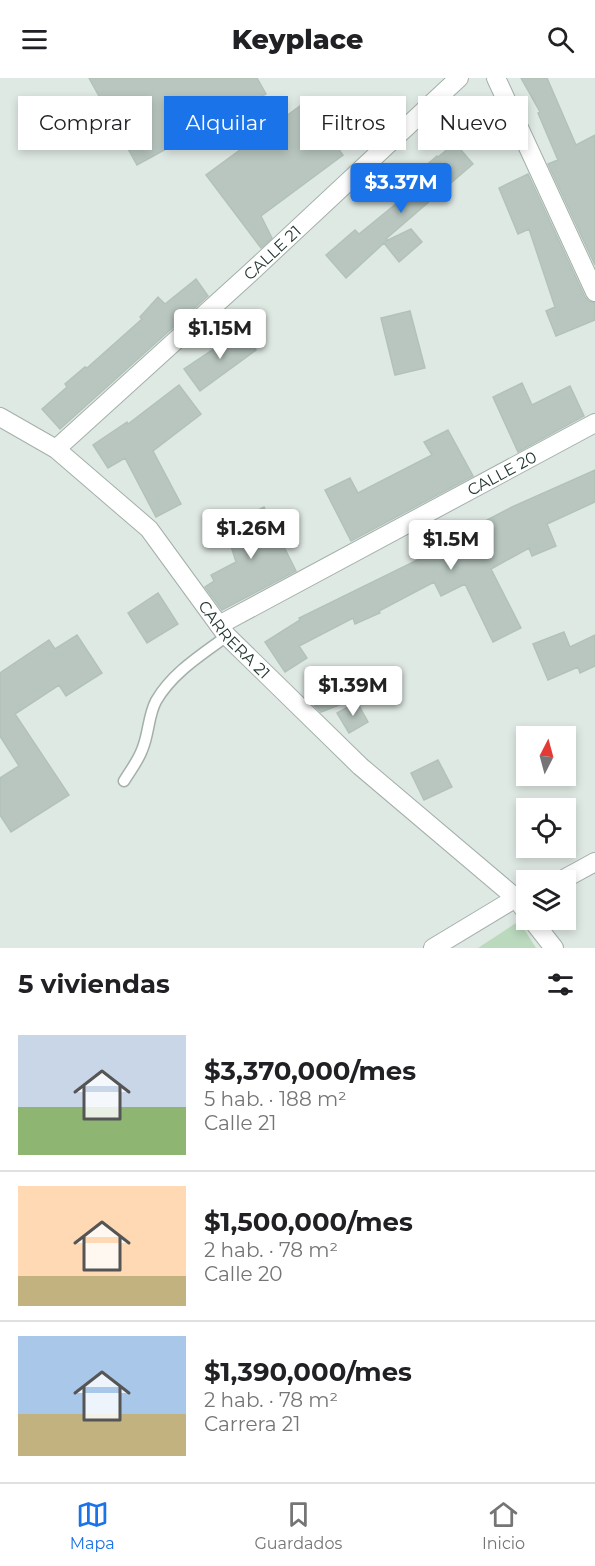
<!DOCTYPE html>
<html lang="es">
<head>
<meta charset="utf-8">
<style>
  body { margin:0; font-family:Montserrat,sans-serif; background:#f2f2f2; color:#202124; height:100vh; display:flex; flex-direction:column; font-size:22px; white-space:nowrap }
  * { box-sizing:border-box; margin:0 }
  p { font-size:20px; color:#757577 }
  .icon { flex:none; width:33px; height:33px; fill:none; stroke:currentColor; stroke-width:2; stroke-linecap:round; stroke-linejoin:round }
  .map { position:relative; height:870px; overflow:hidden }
  .side { display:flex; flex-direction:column; background:#fff; flex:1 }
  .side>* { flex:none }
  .guide { position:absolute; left:18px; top:18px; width:560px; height:54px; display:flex; gap:12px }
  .needle { width:39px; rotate:6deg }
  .tools { position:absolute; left:516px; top:648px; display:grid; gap:12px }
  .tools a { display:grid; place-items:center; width:60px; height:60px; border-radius:0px; background:#fff; box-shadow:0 3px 9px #0003; font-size:30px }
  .price { position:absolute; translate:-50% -51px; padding:0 14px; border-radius:6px; background:#fff; color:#222; font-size:20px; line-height:39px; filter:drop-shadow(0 2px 3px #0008) }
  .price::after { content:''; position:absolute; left:50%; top:36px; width:18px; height:14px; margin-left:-9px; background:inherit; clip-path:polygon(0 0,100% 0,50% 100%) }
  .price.selected { background:#1a73e8; color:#fff }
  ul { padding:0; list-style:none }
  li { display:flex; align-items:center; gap:18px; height:150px; padding:0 18px }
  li+li { border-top:2px solid #e0e0e0 }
  li span { display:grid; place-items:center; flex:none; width:168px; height:120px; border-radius:0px; color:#555 }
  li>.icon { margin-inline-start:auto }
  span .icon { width:72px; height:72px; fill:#fffc; stroke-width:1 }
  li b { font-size:26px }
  h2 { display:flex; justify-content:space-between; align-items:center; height:72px; padding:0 18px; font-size:26px }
  .pill { padding:0 21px; border-radius:0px; background:#fff; box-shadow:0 3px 9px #0003; font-size:21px; line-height:54px }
  .pill.selected { background:#1a73e8; color:#fff }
  header { display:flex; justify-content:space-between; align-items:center; height:78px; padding:0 18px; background:#fff; font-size:27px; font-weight:800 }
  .tab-bar { display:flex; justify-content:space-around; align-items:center; height:84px; border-top:2px solid #e0e0e0; background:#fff; font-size:16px; color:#757577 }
  .tab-bar a { display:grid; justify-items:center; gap:3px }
  .tab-bar .selected { color:#1a73e8 }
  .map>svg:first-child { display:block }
  .green { fill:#bad9bd }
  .building { fill:#b8c6bf; stroke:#b2c2b9; stroke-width:1.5 }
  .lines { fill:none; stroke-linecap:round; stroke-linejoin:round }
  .service-casing { stroke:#a3b0a9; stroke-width:13 }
  .minor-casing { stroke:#a3b0a9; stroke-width:20 }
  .service { stroke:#fff; stroke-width:10 }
  .minor { stroke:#fff; stroke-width:18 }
  .labels { text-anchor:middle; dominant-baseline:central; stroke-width:4.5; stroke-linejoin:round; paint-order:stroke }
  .street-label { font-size:16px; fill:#22382e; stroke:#eff6f2 }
</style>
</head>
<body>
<header><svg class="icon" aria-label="menu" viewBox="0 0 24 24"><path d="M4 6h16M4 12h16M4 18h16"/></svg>Keyplace<svg class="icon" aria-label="search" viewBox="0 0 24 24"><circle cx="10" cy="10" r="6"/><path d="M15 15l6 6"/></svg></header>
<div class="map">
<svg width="595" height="870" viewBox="0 0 595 870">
  <rect width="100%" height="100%" fill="#dfe9e3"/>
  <!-- green -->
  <path class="green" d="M 519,843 L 536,870 L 478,870 Z"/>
  <!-- building -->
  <path class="building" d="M 89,0 L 257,0 L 266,16 L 137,87 Z
    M 521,0 L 547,0 L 576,67 L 595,57 L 595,187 L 548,86 L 558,82 L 538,35 L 540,34 Z
    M 304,25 L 343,77 L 261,138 L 272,160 L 261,170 L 206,97 Z
    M 378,31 L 391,48 L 375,63 L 360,45 Z
    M 455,65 L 473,86 L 387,160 L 386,163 L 411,151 L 422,164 L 399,184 L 384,165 L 346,200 L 326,177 L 355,152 L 359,156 L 397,125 L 394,122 L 420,99 L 417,95 L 437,78 L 438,79 Z
    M 528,96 L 585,219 L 589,223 L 595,225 L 595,242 L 556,258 L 546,233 L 555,229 L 529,151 L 518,156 L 499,110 Z
    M 196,201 L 208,218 L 60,351 L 42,331 L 67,309 L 65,306 L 85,289 L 87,290 L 142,241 L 140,239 L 158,219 L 165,226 Z
    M 410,233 L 425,290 L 395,297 L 381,240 Z
    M 242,252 L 256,272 L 200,313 L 184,291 Z
    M 522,305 L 532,327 L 570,308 L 584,338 L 518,374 L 493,319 Z
    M 179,307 L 201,336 L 153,373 L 181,426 L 156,439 L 125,380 L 108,390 L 93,367 L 127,344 L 128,346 Z
    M 448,352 L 473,398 L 351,463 L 325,412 L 350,400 L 358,415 L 432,377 L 424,364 Z
    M 595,392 L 595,424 L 547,446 L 556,468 L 532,478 L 529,470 L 491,491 L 521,550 L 493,564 L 465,506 L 441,518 L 434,504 L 379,533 L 380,535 L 355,546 L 353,540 L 299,568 L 307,580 L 285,594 L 265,564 L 300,542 L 299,540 L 446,468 L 445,464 L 512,429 Z
    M 264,429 L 296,493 L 222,532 L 205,509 L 214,503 L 211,497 L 236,484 L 225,449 Z
    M 158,515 L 178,546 L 147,565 L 128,535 Z
    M 564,554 L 570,569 L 595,557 L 595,588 L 580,595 L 578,589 L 548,602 L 533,566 Z
    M 77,557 L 102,595 L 66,618 L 59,607 L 15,636 L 69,717 L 11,754 L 0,737 L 0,700 L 19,688 L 0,658 L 0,595 L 49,562 L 55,571 Z
    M 338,594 L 349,623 L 321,634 L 315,628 L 306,607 Z
    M 357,624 L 368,644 L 349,655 L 337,635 Z
    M 438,682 L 452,709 L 424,722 L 411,695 Z"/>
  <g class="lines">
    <defs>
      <path id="service" d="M 124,703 C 130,693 138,683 142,672 C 149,656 148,638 156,623 C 172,595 201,577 227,558"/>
      <g id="minor">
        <path d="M 496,0 L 595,214"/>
        <path id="s1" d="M 0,339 L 56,371 L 149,451 L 227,558 L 360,688 L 516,820 L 526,834"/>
        <path id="s2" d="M 56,371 L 249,196 L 459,0"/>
        <path id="s3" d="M 219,547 L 595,345"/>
        <path d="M 562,802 L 595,784"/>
        <path d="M 532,842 L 554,870"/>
        <path d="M 433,870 L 516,820 L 526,817"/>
      </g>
    </defs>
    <!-- service casing -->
    <use href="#service" class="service-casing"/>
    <!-- minor casing -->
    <use href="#minor" class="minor-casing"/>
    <!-- service -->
    <use href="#service" class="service"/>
    <!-- minor -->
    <use href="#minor" class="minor"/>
  </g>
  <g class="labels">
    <!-- street labels -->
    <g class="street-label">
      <text stroke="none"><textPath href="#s2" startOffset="292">CALLE 21</textPath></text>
      <text stroke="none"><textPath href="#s3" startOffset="321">CALLE 20</textPath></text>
      <text stroke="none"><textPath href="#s1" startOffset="327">CARRERA 21</textPath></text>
    </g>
  </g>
</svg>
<div class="tools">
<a><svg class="needle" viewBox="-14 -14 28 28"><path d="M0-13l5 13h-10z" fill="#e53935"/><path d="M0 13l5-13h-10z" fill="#757577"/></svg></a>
<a><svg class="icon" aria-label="locate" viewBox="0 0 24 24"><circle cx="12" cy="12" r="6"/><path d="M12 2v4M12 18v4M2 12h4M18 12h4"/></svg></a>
<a><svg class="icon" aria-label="layers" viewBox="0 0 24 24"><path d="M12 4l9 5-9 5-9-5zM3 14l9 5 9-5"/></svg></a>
</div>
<b class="price selected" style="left:401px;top:136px">$3.37M</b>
<b class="price" style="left:220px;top:282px">$1.15M</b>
<b class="price" style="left:251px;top:482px">$1.26M</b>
<b class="price" style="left:451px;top:493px">$1.5M</b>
<b class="price" style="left:353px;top:639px">$1.39M</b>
<div class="guide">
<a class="pill">Comprar</a>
<a class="pill selected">Alquilar</a>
<a class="pill">Filtros</a>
<a class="pill">Nuevo</a>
</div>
</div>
<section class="side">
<h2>5 viviendas<svg class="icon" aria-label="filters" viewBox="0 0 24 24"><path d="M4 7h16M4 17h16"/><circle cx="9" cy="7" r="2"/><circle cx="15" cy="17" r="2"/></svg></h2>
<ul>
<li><span style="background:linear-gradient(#c9d6e8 60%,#8fb573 0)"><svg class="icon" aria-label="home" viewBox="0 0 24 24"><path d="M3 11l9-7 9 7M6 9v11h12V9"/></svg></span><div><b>$3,370,000/mes</b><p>5 hab. · 188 m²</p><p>Calle 21</p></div></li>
<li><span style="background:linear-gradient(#ffd9b3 75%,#c2b280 0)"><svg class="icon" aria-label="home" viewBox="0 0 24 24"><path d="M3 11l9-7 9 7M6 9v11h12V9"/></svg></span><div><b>$1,500,000/mes</b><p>2 hab. · 78 m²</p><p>Calle 20</p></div></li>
<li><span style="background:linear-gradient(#a9c7e8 65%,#c2b280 0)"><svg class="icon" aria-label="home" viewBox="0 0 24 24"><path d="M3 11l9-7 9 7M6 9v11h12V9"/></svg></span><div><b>$1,390,000/mes</b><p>2 hab. · 78 m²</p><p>Carrera 21</p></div></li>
</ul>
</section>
<nav class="tab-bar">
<a class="selected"><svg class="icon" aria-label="map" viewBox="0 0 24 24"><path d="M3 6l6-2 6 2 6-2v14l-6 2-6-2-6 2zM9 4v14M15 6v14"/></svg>Mapa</a>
<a><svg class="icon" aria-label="saved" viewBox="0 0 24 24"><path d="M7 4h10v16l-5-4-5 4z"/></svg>Guardados</a>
<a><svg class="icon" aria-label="home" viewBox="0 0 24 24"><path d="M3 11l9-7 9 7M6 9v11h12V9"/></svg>Inicio</a>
</nav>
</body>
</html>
